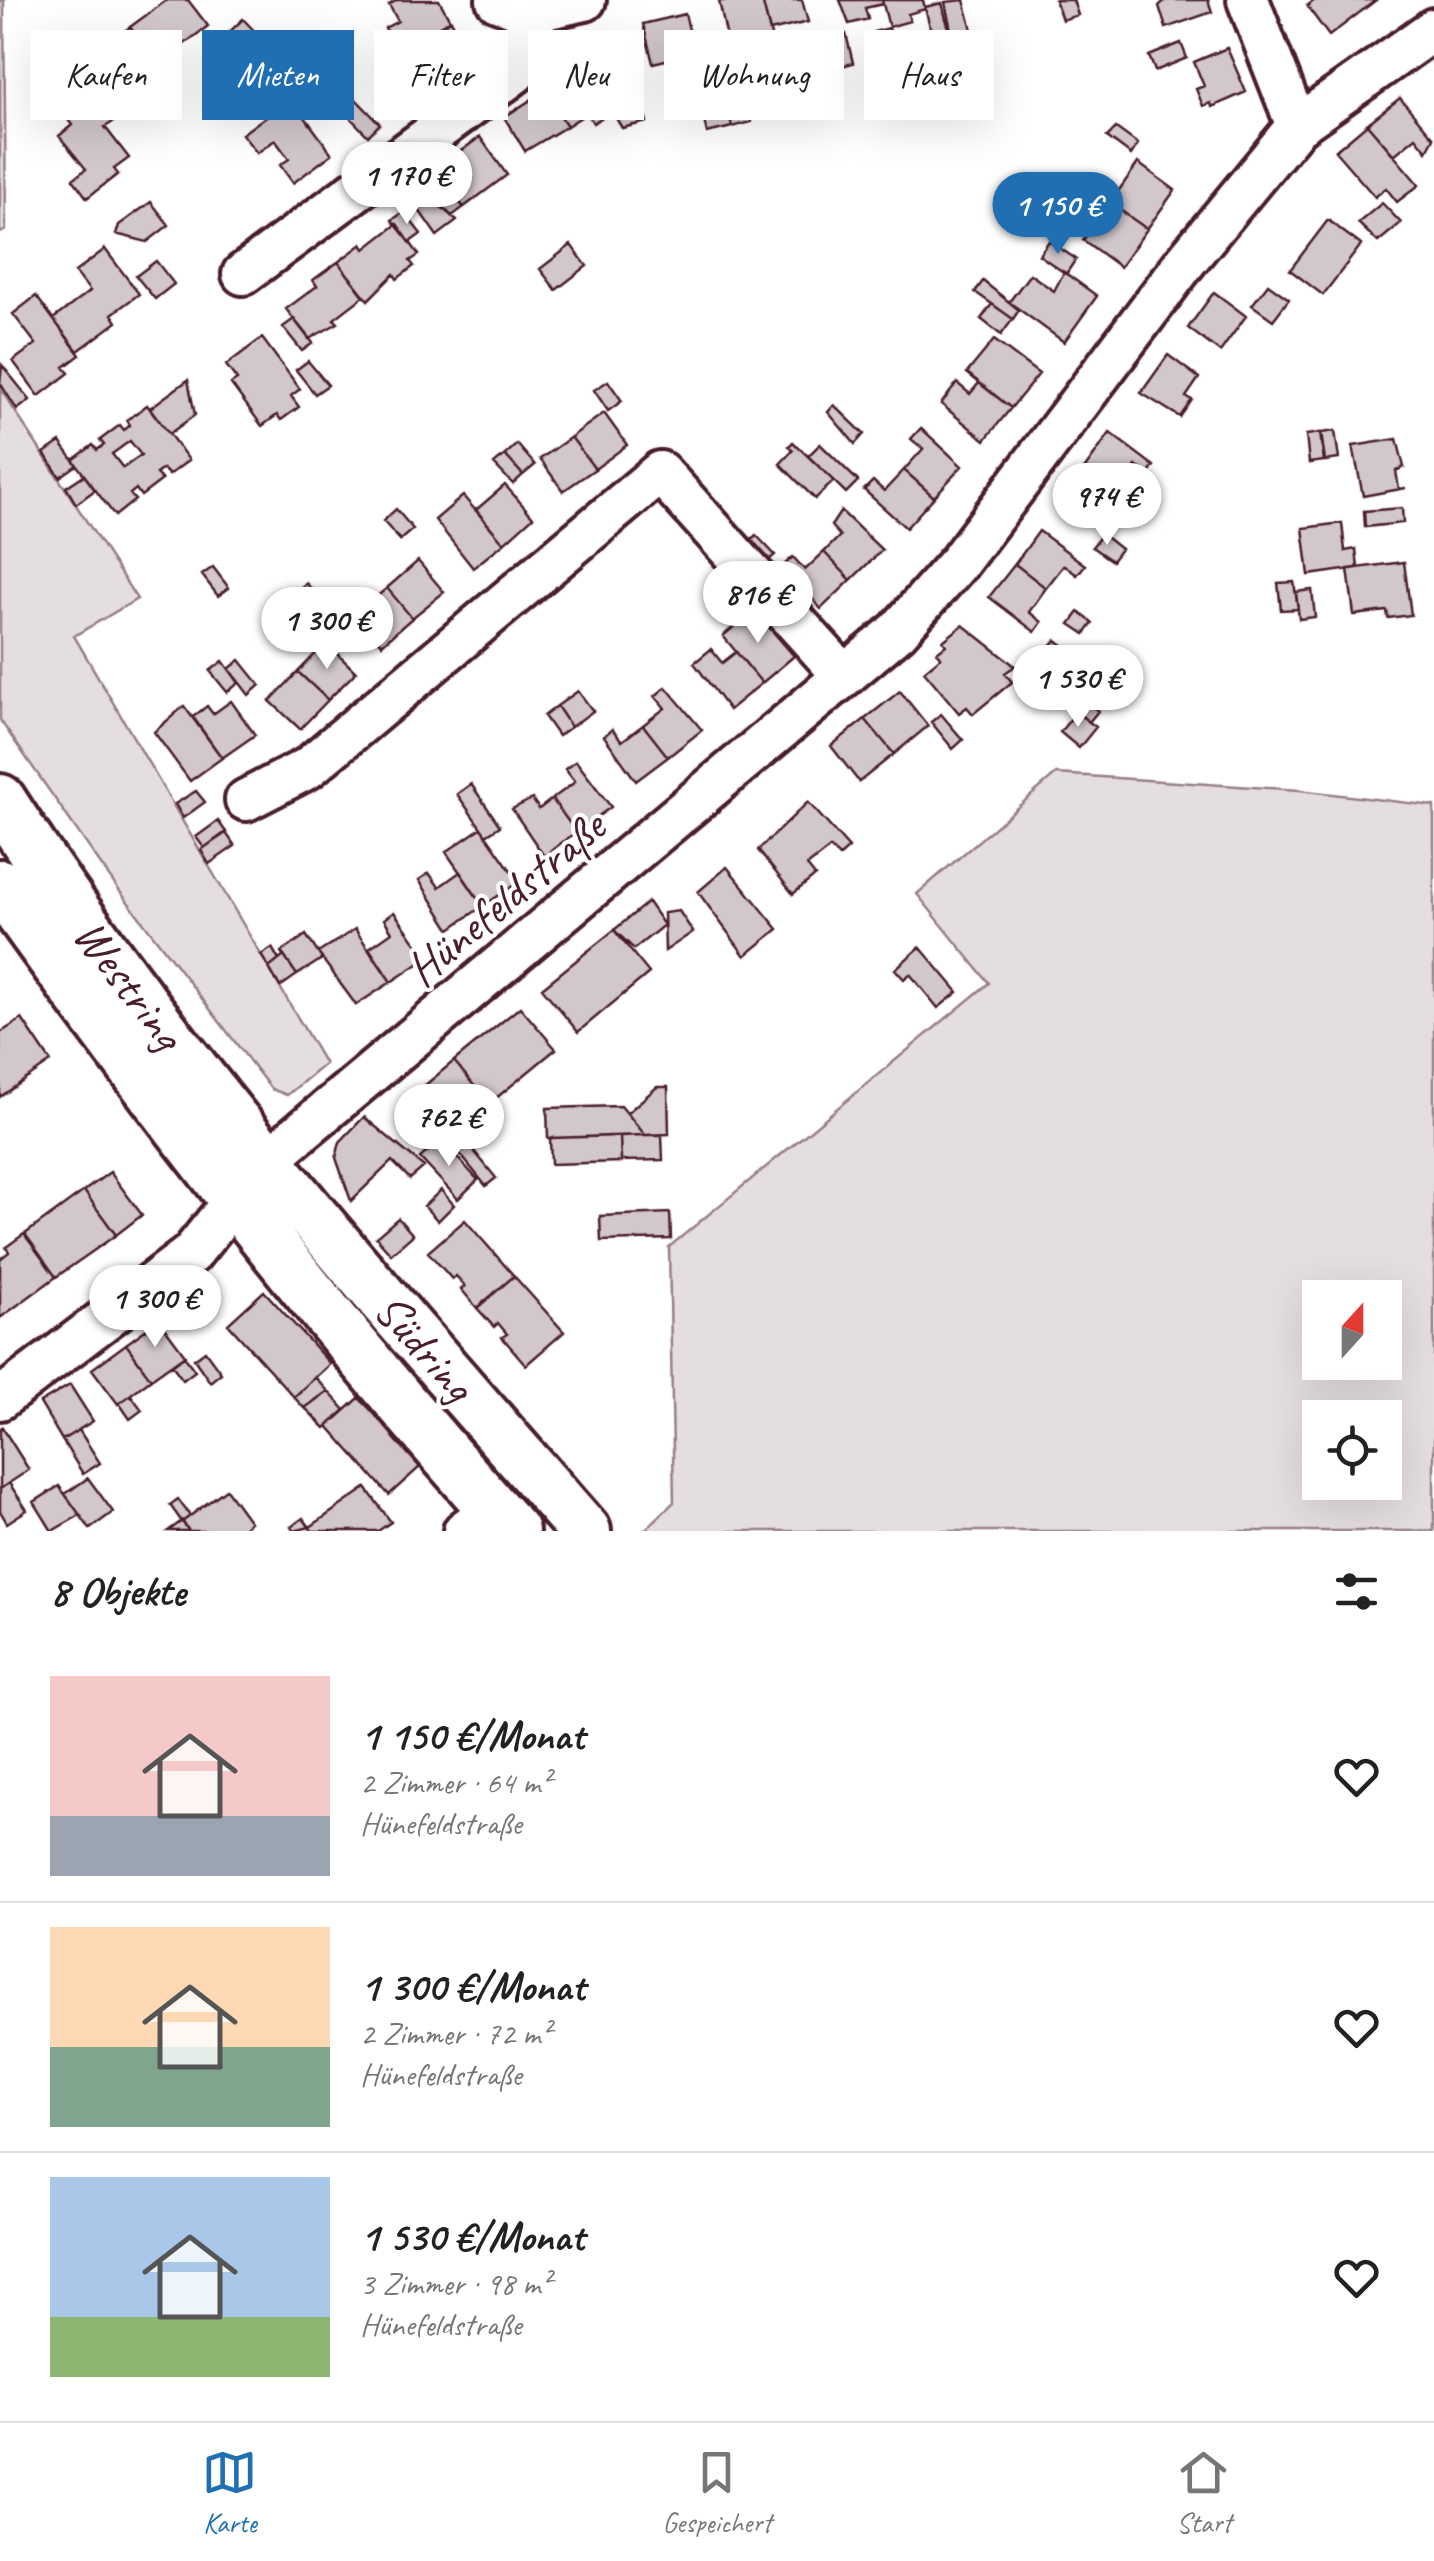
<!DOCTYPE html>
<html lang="de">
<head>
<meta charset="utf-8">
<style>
  body { margin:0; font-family:Caveat,sans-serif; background:#f6f6f6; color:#222; height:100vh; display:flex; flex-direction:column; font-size:38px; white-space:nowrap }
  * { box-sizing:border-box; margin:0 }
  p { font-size:32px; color:#767676 }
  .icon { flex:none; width:55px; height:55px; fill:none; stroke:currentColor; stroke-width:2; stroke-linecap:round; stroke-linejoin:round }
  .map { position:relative; height:1531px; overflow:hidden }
  .drawer { display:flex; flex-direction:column; background:#fff; flex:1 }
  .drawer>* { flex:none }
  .guide { position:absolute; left:30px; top:30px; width:1375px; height:90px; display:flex; gap:20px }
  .needle { width:65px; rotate:21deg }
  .buttons { position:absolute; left:1302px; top:1280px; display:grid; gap:20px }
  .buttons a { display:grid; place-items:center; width:100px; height:100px; border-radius:0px; background:#fff; box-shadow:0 10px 40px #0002; font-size:50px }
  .price { position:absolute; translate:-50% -85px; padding:0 22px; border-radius:35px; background:#fff; color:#222; font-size:32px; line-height:65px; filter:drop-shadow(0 2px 5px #0008) }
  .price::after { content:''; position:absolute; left:50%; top:60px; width:30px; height:22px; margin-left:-15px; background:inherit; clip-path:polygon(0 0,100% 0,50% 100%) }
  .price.selected { background:#1f6fb2; color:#fff }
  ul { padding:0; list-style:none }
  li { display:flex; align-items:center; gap:30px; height:250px; padding:0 50px }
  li+li { border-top:2px solid #e0e0e0 }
  li span { display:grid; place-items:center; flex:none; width:280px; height:200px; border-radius:0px; color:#555 }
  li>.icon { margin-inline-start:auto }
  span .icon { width:120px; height:120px; fill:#fffc; stroke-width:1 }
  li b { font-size:42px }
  h2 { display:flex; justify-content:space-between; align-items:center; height:120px; padding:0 50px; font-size:42px }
  .chip { padding:0 35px; border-radius:0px; background:#fff; box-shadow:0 10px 40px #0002; font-size:35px; line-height:90px }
  .chip.selected { background:#1f6fb2; color:#fff }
  .tab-bar { display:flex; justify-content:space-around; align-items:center; height:140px; border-top:2px solid #e0e0e0; background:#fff; font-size:28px; color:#767676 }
  .tab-bar a { display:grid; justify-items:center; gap:5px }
  .tab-bar .selected { color:#1f6fb2 }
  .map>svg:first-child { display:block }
  .green { fill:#e5dee0; stroke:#987e86; stroke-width:2.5; fill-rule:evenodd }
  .building { fill:#d2c7cb; stroke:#4a1f2b; stroke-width:2.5; fill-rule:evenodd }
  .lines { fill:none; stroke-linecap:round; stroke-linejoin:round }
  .minor-casing { stroke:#4a1f2b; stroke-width:48 }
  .major-casing { stroke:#4a1f2b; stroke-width:58 }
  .minor { stroke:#fff; stroke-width:40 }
  .major { stroke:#fff; stroke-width:50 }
  .labels { text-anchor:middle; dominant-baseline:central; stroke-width:8; stroke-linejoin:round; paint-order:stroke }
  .street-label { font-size:48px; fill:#4a1f2b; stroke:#fff }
</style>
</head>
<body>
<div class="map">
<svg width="1434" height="1531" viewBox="0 0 1434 1531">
  <rect width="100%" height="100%" fill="#fff"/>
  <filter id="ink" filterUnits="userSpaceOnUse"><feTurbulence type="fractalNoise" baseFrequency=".01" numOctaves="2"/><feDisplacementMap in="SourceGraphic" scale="20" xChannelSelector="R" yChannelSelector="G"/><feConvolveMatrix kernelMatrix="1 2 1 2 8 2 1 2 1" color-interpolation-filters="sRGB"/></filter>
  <g filter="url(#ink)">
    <!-- green -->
    <path class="green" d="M 0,0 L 4,0 L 6,230 L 0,233 Z
      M 0,388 L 137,599 L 74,636 L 325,1064 L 287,1095 L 271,1089 L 115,885 L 0,720 Z
      M 1056,774 L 1299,790 L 1434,806 L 1434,1531 L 644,1531 L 674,1502 L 669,1247 L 989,983 L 917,894 ZM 1320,1298 L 1385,1298 L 1385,1362 L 1320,1362 ZM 1320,1418 L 1385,1418 L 1385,1482 L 1320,1482 Z"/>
    <!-- building -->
    <path class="building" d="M 167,0 L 188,0 L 208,26 L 158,64 L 130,27 Z
      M 397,0 L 439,0 L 450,20 L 398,49 L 385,28 L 398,21 L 389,5 Z
      M 762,0 L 802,0 L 808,22 L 770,31 Z
      M 762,0 L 775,52 L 757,57 L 759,64 L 734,71 L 719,1 Z
      M 840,0 L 882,0 L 883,4 L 865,8 L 868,19 L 849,24 Z
      M 882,0 L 923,0 L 925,9 L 908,14 L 910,21 L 889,27 Z
      M 964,0 L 976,44 L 955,49 L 945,2 Z
      M 1055,0 L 1073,0 L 1078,15 L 1062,20 Z
      M 1165,0 L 1208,0 L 1212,12 L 1166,28 L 1159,6 Z
      M 1315,0 L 1376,0 L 1329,36 L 1307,6 Z
      M 942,3 L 955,55 L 938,60 L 925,7 Z
      M 685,14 L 695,53 L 653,63 L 643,24 Z
      M 243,19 L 289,67 L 267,88 L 222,39 Z
      M 451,20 L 470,55 L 461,60 L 467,72 L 422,96 L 414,82 L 422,78 L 415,65 L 407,70 L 397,50 Z
      M 130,27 L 165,74 L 113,122 L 73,70 Z
      M 889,28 L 894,47 L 879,51 L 874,32 Z
      M 846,34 L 853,63 L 839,67 L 832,38 Z
      M 832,38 L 841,75 L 826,79 L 816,42 Z
      M 1181,43 L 1187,58 L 1155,71 L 1149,56 Z
      M 1227,48 L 1246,92 L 1212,107 L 1211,103 L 1203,106 L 1196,89 L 1204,86 L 1194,62 Z
      M 715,54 L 721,81 L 703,85 L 697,58 Z
      M 791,55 L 797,76 L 782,80 L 777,59 Z
      M 585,66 L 612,111 L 593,123 L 587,113 L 567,126 L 545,91 Z
      M 740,76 L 751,122 L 732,127 L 721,81 Z
      M 721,81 L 732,127 L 707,133 L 696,87 Z
      M 637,83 L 647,122 L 622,128 L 606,102 Z
      M 545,91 L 567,126 L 525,151 L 504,117 Z
      M 90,92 L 113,122 L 105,127 L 129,158 L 114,169 L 118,174 L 87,198 L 73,179 L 86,169 L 59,136 L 72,125 L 63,113 Z
      M 352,95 L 380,124 L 368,136 L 339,106 Z
      M 291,98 L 332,154 L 293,183 L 280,165 L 289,159 L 275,140 L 257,153 L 242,134 Z
      M 1400,98 L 1434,138 L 1427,151 L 1416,137 L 1394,155 L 1367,124 Z
      M 1367,124 L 1419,185 L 1397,202 L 1386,188 L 1375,197 L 1335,151 Z
      M 1116,128 L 1138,144 L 1131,155 L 1107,137 Z
      M 480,137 L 507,175 L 464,207 L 432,172 Z
      M 1138,163 L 1175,190 L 1147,229 L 1110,203 Z
      M 442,186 L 464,207 L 452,216 L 432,198 Z
      M 427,194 L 457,221 L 437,236 L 414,203 Z
      M 151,202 L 169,225 L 147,242 L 116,234 L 119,225 Z
      M 1110,203 L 1147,229 L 1120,267 L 1083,240 Z
      M 1382,203 L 1401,223 L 1378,242 L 1358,223 Z
      M 404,212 L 421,234 L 410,242 L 392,220 Z
      M 1328,220 L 1361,245 L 1323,295 L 1290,270 Z
      M 397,224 L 419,255 L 410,261 L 414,266 L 397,279 L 394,274 L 368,300 L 338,262 L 362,244 L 365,249 Z
      M 1049,241 L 1076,259 L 1066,274 L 1039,255 Z
      M 571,245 L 587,266 L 556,290 L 540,269 Z
      M 105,249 L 139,294 L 112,314 L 117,322 L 78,351 L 53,319 L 90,291 L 75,272 Z
      M 156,261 L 174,284 L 155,299 L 136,276 Z
      M 338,262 L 364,296 L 334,319 L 338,323 L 309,339 L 286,309 L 317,286 L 313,280 Z
      M 1064,272 L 1097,296 L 1064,342 L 1009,302 L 1030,274 L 1054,291 Z
      M 983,281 L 1019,310 L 1013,319 L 975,292 Z
      M 1268,284 L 1289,299 L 1273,320 L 1252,305 Z
      M 1214,292 L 1246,316 L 1220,352 L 1188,328 Z
      M 36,296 L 80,355 L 64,367 L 69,373 L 39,396 L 13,361 L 36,344 L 13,314 Z
      M 992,304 L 1013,319 L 1001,335 L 981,319 Z
      M 294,319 L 313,343 L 302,351 L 283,327 Z
      M 262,338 L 300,389 L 291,396 L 299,407 L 281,420 L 277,415 L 262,426 L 231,384 L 237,380 L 226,365 Z
      M 994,340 L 1039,374 L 1011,408 L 967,373 Z
      M 1168,355 L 1199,378 L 1186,397 L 1192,400 L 1180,417 L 1141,393 Z
      M 308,361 L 328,385 L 315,394 L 296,370 Z
      M 2,365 L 30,400 L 17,410 L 0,383 Z
      M 188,380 L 195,415 L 169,434 L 150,408 Z
      M 608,381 L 622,401 L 608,411 L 594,390 Z
      M 957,383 L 970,394 L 979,383 L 1011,408 L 985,440 L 941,404 Z
      M 147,405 L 189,460 L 169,475 L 163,469 L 156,474 L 162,480 L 141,496 L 136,489 L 130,494 L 135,500 L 115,516 L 73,460 L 93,445 L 97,450 L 104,445 L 100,440 L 120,425 L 124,430 L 130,425 L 127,420 ZM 130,441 L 141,455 L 123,468 L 112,454 Z
      M 834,405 L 864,434 L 855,444 L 828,412 Z
      M 604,413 L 627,445 L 595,469 L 571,437 Z
      M 921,428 L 962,466 L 934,497 L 904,470 L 923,449 L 911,439 Z
      M 1335,431 L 1339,459 L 1325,461 L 1321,433 Z
      M 1110,433 L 1154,466 L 1148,475 L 1136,466 L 1117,492 L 1085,468 Z
      M 1320,433 L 1324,461 L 1309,463 L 1306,435 Z
      M 571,437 L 595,469 L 563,491 L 540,459 Z
      M 1397,439 L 1404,467 L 1396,471 L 1399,489 L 1406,488 L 1363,496 L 1353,446 Z
      M 60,442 L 77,465 L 60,477 L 44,453 Z
      M 793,442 L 834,481 L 815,499 L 780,464 L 793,450 L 789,446 Z
      M 517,444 L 535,465 L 523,475 L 505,455 Z
      M 820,444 L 858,481 L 846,493 L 808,456 Z
      M 505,455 L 523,475 L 513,484 L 494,464 Z
      M 1085,468 L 1117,492 L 1110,503 L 1120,510 L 1110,524 L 1100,516 L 1093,526 L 1060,502 Z
      M 904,470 L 934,497 L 906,528 L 864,490 L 873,481 L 884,491 Z
      M 84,475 L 95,490 L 76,504 L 66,487 Z
      M 505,485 L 533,517 L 504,543 L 476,510 Z
      M 463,496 L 504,543 L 473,568 L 435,520 Z
      M 1402,508 L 1403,523 L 1365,527 L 1364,511 Z
      M 396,509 L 413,529 L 400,540 L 383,521 Z
      M 841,511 L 882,550 L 851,580 L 824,552 L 840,536 L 831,526 Z
      M 1342,523 L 1345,551 L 1356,549 L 1358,568 L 1309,575 L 1303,528 Z
      M 1039,531 L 1085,565 L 1077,575 L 1064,565 L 1046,588 L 1015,564 Z
      M 1102,534 L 1121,549 L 1112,561 L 1092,547 Z
      M 756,535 L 775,555 L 763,565 L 745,545 Z
      M 824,552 L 851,580 L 821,609 L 784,565 L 793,557 L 805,570 Z
      M 418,561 L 444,592 L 412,618 L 387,588 Z
      M 1404,562 L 1411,615 L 1388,618 L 1387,611 L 1354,615 L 1348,569 Z
      M 1015,564 L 1046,588 L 1029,612 L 1042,622 L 1035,632 L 989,597 Z
      M 213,567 L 229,588 L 218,596 L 202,575 Z
      M 741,570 L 778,611 L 764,623 L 729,580 Z
      M 1294,582 L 1298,609 L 1281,610 L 1278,583 Z
      M 306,583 L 332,611 L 307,633 L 282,604 Z
      M 387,588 L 412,618 L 382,644 L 356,614 Z
      M 1312,590 L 1315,617 L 1299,619 L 1296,592 Z
      M 754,610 L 794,656 L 762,683 L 723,636 Z
      M 1079,612 L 1093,623 L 1085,634 L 1070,624 Z
      M 963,625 L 1015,666 L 1005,673 L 1012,682 L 973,714 L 967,707 L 959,713 L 924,671 L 941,657 L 937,652 L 946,645 L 943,641 Z
      M 1056,640 L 1076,655 L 1057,678 L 1037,662 Z
      M 326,643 L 356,672 L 328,700 L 298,672 Z
      M 711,649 L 722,663 L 736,652 L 762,683 L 729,710 L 694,663 Z
      M 240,660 L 260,685 L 249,695 L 229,669 Z
      M 223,661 L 239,683 L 227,692 L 210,671 Z
      M 298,672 L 328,700 L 300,729 L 270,701 Z
      M 666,687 L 702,730 L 668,757 L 643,725 L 665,708 L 655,696 Z
      M 578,691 L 593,711 L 571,727 L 557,706 Z
      M 900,691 L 928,726 L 894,754 L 865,719 Z
      M 1077,694 L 1098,711 L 1089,722 L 1068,705 Z
      M 231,701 L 255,735 L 222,758 L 193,717 L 207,706 L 213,714 Z
      M 184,706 L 222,758 L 190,781 L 154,732 Z
      M 557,706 L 571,727 L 558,736 L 544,716 Z
      M 1076,712 L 1096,727 L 1079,748 L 1060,732 Z
      M 941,714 L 963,740 L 953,749 L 931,722 Z
      M 865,719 L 894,754 L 859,782 L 831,746 Z
      M 643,725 L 668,757 L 636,781 L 604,736 L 612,729 L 622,741 Z
      M 576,761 L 611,807 L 576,832 L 552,799 L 575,782 L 565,769 Z
      M 471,784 L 500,826 L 486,835 L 457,794 Z
      M 196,791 L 205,802 L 183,818 L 175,804 Z
      M 532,799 L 539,809 L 552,799 L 576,832 L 544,856 L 512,809 Z
      M 808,802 L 849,848 L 839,857 L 830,848 L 807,866 L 815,876 L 793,894 L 758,850 Z
      M 218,821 L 226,832 L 204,848 L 196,837 Z
      M 481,828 L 519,882 L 483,906 L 446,852 Z
      M 226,833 L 235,846 L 209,864 L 201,850 Z
      M 727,867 L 778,929 L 745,956 L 698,892 Z
      M 460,872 L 483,906 L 450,929 L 419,880 L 429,873 L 439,887 Z
      M 648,902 L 664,925 L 634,949 L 614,930 Z
      M 679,911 L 693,932 L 665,951 L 664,913 Z
      M 394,912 L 427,958 L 391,982 L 369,948 L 392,932 L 384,919 Z
      M 355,929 L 391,982 L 356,1005 L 318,953 Z
      M 614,930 L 649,973 L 578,1032 L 542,988 Z
      M 306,935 L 322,959 L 297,975 L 281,952 Z
      M 920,947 L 958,992 L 938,1008 L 910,974 L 904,979 L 895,969 Z
      M 272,948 L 279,960 L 269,968 L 261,955 Z
      M 284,956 L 297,975 L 280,987 L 269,968 Z
      M 520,1007 L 556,1049 L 489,1104 L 454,1061 Z
      M 22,1019 L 51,1062 L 0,1097 L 0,1033 Z
      M 454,1061 L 489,1104 L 459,1129 L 423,1087 Z
      M 657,1087 L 668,1087 L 669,1134 L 645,1135 L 627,1113 Z
      M 621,1106 L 645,1135 L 548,1138 L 547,1108 Z
      M 364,1117 L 424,1167 L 410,1179 L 392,1161 L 351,1201 L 336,1158 L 340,1142 Z
      M 457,1130 L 496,1178 L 486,1186 L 447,1138 Z
      M 645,1135 L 662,1135 L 663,1160 L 621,1161 L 620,1136 Z
      M 620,1136 L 621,1162 L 551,1164 L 550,1138 Z
      M 441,1140 L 478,1180 L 458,1199 L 420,1158 Z
      M 110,1172 L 142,1215 L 116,1235 L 84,1191 Z
      M 441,1190 L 454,1205 L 438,1221 L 424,1206 Z
      M 84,1191 L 116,1235 L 56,1277 L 25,1234 Z
      M 670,1213 L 671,1239 L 601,1241 L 600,1216 Z
      M 398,1218 L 413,1235 L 391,1254 L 376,1237 Z
      M 465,1220 L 514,1276 L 477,1308 L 461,1289 L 465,1286 L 456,1276 L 452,1279 L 428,1252 Z
      M 24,1234 L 56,1277 L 0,1318 L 0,1259 L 9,1252 L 6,1247 Z
      M 514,1276 L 564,1332 L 526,1365 L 502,1337 L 507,1334 L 498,1323 L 494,1327 L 477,1308 Z
      M 264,1291 L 330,1364 L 294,1397 L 228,1324 Z
      M 159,1320 L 185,1355 L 151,1379 L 126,1344 Z
      M 126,1344 L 151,1379 L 118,1404 L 92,1369 Z
      M 205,1351 L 221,1373 L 210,1382 L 194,1359 Z
      M 184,1356 L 195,1371 L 183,1380 L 172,1365 Z
      M 315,1377 L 328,1391 L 304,1408 L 294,1397 Z
      M 70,1385 L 93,1421 L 62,1440 L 40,1403 Z
      M 328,1391 L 345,1410 L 325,1428 L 305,1408 Z
      M 131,1395 L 142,1410 L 130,1419 L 119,1403 Z
      M 359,1398 L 397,1435 L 394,1438 L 420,1467 L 389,1495 L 328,1426 Z
      M 2,1427 L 29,1470 L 0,1489 L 0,1429 Z
      M 79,1430 L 100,1463 L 83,1474 L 62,1440 Z
      M 88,1478 L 113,1512 L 90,1529 L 65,1494 Z
      M 9,1483 L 27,1510 L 7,1523 L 0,1511 L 0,1489 Z
      M 59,1486 L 80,1515 L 52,1531 L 34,1502 Z
      M 366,1488 L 391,1522 L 378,1531 L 312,1531 L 303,1518 L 310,1527 Z
      M 226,1489 L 250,1522 L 239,1531 L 189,1531 L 182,1522 Z
      M 178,1499 L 190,1516 L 182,1522 L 170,1505 Z
      M 303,1518 L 310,1527 L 294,1531 L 291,1527 Z
      M 182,1521 L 189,1531 L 168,1531 Z"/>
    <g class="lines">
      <defs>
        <path id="minor" d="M 497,0 L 530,12 L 585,0
          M 1248,0 L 1297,126
          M 243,274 L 515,73 L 530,12
          M 246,800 L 308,768 L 660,472 L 844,676
          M 0,1399 L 191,1254 L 265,1162 L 898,631 L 959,562 L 1186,261 L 1297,126 L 1434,29
          M 464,1531 L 494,1509"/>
        <path id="major" d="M 0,800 C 169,1063 380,1296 585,1531
          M 0,885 C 160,1109 329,1326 513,1531"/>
      </defs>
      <!-- minor casing -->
      <use href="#minor" class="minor-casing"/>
      <!-- major casing -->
      <use href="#major" class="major-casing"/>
      <!-- minor -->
      <use href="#minor" class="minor"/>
      <!-- major -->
      <use href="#major" class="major"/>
    </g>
  </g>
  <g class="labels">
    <!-- street labels -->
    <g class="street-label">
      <text transform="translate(505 898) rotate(-40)">Hünefeldstraße</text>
      <text transform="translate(129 984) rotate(53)">Westring</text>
      <text transform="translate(425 1347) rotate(49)">Südring</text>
    </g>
  </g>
</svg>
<div class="buttons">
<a><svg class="needle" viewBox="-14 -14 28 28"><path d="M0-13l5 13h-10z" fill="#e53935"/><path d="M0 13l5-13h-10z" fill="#767676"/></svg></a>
<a><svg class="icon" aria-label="locate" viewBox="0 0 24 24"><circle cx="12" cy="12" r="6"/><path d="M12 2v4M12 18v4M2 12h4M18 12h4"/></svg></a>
</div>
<b class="price" style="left:407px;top:227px">1 170 €</b>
<b class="price selected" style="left:1058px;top:257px">1 150 €</b>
<b class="price" style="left:1107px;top:548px">974 €</b>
<b class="price" style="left:758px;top:646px">816 €</b>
<b class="price" style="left:327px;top:672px">1 300 €</b>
<b class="price" style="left:1078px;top:730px">1 530 €</b>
<b class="price" style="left:449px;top:1169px">762 €</b>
<b class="price" style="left:155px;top:1350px">1 300 €</b>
<div class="guide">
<a class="chip">Kaufen</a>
<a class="chip selected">Mieten</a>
<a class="chip">Filter</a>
<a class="chip">Neu</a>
<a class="chip">Wohnung</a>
<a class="chip">Haus</a>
</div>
</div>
<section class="drawer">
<h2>8 Objekte<svg class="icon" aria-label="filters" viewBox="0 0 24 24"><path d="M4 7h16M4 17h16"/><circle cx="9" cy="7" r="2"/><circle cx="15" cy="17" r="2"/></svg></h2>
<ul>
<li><span style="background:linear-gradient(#f6c9c9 70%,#9aa5b1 0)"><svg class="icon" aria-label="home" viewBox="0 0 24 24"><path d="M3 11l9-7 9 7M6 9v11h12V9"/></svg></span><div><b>1 150 €/Monat</b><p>2 Zimmer · 64 m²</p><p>Hünefeldstraße</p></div><svg class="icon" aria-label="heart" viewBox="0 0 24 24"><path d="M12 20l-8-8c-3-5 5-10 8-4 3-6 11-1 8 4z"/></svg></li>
<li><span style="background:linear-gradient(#ffd9b3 60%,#7fa58c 0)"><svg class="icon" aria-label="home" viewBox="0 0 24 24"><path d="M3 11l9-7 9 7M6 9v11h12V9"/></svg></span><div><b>1 300 €/Monat</b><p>2 Zimmer · 72 m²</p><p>Hünefeldstraße</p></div><svg class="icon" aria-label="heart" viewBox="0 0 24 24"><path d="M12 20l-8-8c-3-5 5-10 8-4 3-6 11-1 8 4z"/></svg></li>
<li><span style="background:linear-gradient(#a9c7e8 70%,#8fb573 0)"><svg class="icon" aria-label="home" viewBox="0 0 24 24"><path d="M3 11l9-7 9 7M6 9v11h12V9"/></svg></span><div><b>1 530 €/Monat</b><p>3 Zimmer · 98 m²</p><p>Hünefeldstraße</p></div><svg class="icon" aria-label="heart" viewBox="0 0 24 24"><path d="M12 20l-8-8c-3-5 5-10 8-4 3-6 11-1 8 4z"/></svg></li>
</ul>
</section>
<nav class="tab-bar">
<a class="selected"><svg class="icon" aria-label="map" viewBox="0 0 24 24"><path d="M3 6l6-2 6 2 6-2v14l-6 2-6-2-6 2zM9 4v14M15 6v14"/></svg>Karte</a>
<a><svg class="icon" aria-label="saved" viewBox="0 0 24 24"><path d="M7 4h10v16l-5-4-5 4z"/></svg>Gespeichert</a>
<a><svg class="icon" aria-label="home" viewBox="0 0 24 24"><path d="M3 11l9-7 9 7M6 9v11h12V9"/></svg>Start</a>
</nav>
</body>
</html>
